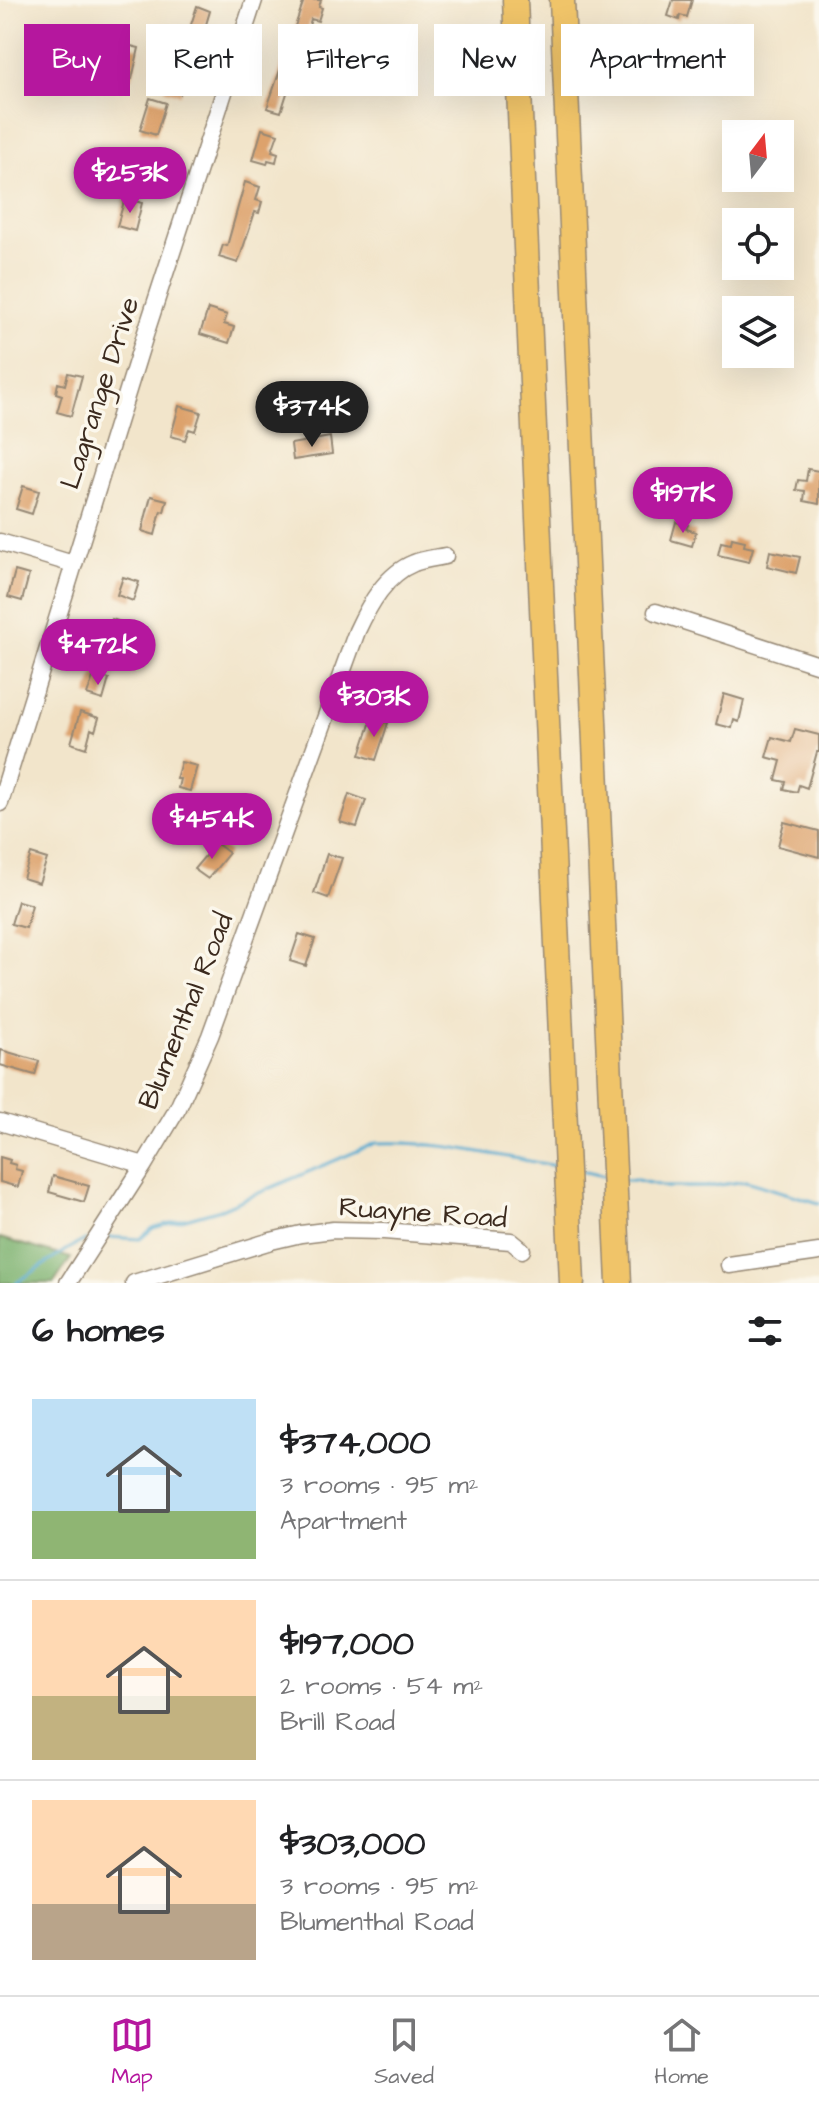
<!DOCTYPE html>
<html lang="en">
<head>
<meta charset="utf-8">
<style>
  body { margin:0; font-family:"Architects Daughter",sans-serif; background:#f6f6f6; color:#202124; height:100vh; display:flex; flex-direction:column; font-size:30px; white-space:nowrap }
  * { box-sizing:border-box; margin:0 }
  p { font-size:26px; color:#757577 }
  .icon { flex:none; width:44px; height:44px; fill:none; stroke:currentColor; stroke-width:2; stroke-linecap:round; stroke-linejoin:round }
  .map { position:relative; height:1283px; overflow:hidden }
  .drawer { display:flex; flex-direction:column; background:#fff; flex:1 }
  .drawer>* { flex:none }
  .top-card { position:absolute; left:24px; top:24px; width:772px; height:72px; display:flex; gap:16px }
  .needle { width:52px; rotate:16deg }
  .fabs { position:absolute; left:722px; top:120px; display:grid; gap:16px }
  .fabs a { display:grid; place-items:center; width:72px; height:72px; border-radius:0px; background:#fff; box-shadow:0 8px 32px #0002; font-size:40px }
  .price { position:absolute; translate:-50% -68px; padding:0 18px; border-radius:28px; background:#b5179e; color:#fff; font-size:26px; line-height:52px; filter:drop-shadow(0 2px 4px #0008) }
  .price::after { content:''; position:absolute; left:50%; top:48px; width:24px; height:18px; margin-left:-12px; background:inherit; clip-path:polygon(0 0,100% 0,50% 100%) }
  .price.current { background:#222; color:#fff }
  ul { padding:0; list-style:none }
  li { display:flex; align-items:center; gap:24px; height:200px; padding:0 32px }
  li+li { border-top:2px solid #e0e0e0 }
  li span { display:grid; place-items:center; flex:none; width:224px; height:160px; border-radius:0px; color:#555 }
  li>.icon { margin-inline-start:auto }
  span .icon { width:96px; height:96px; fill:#fffc; stroke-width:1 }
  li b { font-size:34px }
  h2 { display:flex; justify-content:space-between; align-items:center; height:96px; padding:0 32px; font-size:34px }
  .pill { padding:0 28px; border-radius:0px; background:#fff; box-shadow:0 8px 32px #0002; font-size:28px; line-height:72px }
  .pill.current { background:#b5179e; color:#fff }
  .tabs { display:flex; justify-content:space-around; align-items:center; height:112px; border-top:2px solid #e0e0e0; background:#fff; font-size:22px; color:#757577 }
  .tabs a { display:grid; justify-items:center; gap:4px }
  .tabs .current { color:#b5179e }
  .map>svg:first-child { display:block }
  .forest { fill:#7db26f; stroke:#5c6e46; stroke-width:2 }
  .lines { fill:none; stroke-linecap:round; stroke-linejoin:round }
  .stream { stroke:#52a9cf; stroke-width:3 }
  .building { fill:#dda26c }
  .minor-casing { stroke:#968874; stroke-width:19 }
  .highway-casing { stroke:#968874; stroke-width:27 }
  .minor { stroke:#fff; stroke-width:16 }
  .highway { stroke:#f0c469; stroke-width:24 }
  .labels { text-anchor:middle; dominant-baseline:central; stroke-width:7; stroke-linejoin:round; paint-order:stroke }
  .street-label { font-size:28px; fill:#3b2a1e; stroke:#fbf7ec }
</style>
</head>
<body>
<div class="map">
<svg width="819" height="1283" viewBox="0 0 819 1283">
  <rect width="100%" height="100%" fill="#fbf7ec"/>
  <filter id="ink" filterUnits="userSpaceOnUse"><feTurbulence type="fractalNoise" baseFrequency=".0125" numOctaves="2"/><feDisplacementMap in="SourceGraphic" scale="16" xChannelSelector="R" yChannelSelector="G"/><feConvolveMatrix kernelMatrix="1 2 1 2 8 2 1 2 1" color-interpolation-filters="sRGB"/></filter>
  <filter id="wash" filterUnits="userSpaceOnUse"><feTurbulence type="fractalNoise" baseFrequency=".006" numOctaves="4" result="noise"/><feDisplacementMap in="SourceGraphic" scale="32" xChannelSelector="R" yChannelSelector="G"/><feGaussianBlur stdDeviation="1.8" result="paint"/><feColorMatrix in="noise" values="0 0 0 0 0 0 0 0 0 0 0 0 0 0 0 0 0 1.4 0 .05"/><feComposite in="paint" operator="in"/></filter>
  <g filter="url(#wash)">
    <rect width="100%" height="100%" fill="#f2e5cb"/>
    <!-- forest -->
    <path class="forest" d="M 0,1238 L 71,1258 L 54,1283 L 0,1283 Z"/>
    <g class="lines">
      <!-- stream -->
      <path class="stream" d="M 576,1170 L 604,1176
        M 623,1180 L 637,1180 L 666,1187 L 706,1187 L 746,1181 L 819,1203
        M 107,1237 L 140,1239 L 153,1228 L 221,1209 L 376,1143 C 437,1140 497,1156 557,1166
        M 16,1283 L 70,1248 L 85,1240"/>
    </g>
    <g id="blocks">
      <!-- building -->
      <path class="building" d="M 304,0 L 321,0 L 319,7 L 322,8 L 318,21 L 311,19 L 304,43 L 311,45 L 309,53 L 302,51 L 297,69 L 295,68 L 281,112 L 267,108 Z
        M 673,0 L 692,0 L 687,17 L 680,15 L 679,20 L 668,16 Z
        M 197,6 L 210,11 L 202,38 L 188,34 Z
        M 127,45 L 139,48 L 132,79 L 119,75 Z
        M 167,69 L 186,75 L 180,94 L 164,89 L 168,78 L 164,77 Z
        M 150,98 L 166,103 L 156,135 L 140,130 Z
        M 262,129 L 278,134 L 272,151 L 278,153 L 276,162 L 268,160 L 267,164 L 253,160 Z
        M 245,182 L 260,187 L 256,200 L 262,202 L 259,213 L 255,212 L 238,263 L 219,257 L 223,245 L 227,246 Z
        M 125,198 L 142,203 L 135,231 L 117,226 Z
        M 208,309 L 227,315 L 224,324 L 234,327 L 229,343 L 200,334 Z
        M 68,373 L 82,376 L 71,416 L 57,412 L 62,395 L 56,393 L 58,383 L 65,385 Z
        M 179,406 L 201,412 L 195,431 L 189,429 L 185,440 L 171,436 Z
        M 330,437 L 332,454 L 293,460 L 291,444 Z
        M 808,469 L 819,471 L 819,504 L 804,501 L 805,491 L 796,490 L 798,480 L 806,481 Z
        M 23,486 L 39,491 L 32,514 L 16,509 Z
        M 151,496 L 167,500 L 164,512 L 161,511 L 155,535 L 142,531 Z
        M 676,522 L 688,525 L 686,529 L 696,532 L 692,546 L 671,540 Z
        M 732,538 L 745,541 L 744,546 L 753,548 L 749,562 L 718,555 L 721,542 L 731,544 Z
        M 770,551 L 800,557 L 796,573 L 767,566 Z
        M 15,571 L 29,575 L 22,601 L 8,597 Z
        M 123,577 L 139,582 L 133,601 L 117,595 Z
        M 112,619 L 127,624 L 119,650 L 104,646 Z
        M 94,674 L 109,679 L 103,700 L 87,695 Z
        M 724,694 L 744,700 L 739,722 L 734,720 L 732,728 L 716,724 Z
        M 80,712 L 99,718 L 95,731 L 91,729 L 86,748 L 71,743 Z
        M 372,718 L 388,723 L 376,760 L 360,755 Z
        M 795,729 L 819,735 L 819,752 L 817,752 L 807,788 L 799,785 L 797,792 L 784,789 L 786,782 L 776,780 L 781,761 L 766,757 L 772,737 L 791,742 Z
        M 181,762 L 197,766 L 190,791 L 178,788 L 180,779 L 176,779 Z
        M 349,794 L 366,800 L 357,827 L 340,822 Z
        M 784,822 L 819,831 L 819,857 L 778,846 Z
        M 216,843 L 229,853 L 208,879 L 194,869 Z
        M 31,854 L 47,859 L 39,883 L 23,878 Z
        M 327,854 L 342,858 L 328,898 L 314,893 Z
        M 18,901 L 32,905 L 26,928 L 11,924 Z
        M 299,934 L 315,939 L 306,966 L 290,961 Z
        M 1,1050 L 39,1061 L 35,1075 L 0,1065 Z
        M 0,1157 L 10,1160 L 9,1163 L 16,1165 L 15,1169 L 22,1171 L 18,1187 L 0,1182 Z
        M 53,1176 L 89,1186 L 84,1202 L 49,1192 Z"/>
    </g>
  </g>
  <g filter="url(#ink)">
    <use href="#blocks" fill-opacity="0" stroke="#968874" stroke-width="2"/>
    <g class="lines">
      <defs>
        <path id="minor" d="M 0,542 L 73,564
          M 656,612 L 819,665
          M 0,803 L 146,332 L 254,0
          M 0,1122 L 144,1165
          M 729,1265 L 819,1252
          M 68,1283 L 144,1165 L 178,1108 L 210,1036 L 357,631 C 369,605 386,574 414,563 C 423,559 435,558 445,556
          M 134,1283 L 271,1241 L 301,1234 L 333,1230 L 384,1231 L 511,1241 L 522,1250"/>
        <path id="highway" d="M 515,0 L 572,1283
          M 562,0 L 619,1283"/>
      </defs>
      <!-- minor casing -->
      <use href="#minor" class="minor-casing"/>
      <!-- highway casing -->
      <use href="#highway" class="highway-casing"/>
      <!-- minor -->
      <use href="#minor" class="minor"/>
      <!-- highway -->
      <use href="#highway" class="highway"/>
    </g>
  </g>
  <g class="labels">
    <!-- street labels -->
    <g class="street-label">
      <text transform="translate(100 393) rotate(-72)">Lagrange Drive</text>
      <text transform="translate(186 1011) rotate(-68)">Blumenthal Road</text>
      <text transform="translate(423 1213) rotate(4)">Ruayne Road</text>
    </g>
  </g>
</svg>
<div class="fabs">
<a><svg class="needle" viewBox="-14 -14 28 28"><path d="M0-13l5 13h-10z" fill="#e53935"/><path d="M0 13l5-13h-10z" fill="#757577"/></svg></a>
<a><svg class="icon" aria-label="locate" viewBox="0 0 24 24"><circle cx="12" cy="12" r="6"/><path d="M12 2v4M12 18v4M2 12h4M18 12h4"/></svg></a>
<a><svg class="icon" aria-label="layers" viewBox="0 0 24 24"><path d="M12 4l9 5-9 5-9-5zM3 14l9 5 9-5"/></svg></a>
</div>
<b class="price" style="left:130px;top:215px">$253K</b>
<b class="price current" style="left:312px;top:449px">$374K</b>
<b class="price" style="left:683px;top:535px">$197K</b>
<b class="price" style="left:98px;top:687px">$472K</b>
<b class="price" style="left:374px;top:739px">$303K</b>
<b class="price" style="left:212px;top:861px">$454K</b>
<div class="top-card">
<a class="pill current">Buy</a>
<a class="pill">Rent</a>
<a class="pill">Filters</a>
<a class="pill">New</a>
<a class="pill">Apartment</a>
</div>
</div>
<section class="drawer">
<h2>6 homes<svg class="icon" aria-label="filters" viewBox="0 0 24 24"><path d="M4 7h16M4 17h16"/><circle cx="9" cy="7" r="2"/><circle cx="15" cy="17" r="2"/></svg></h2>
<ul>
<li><span style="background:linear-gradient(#bfe0f5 70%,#8fb573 0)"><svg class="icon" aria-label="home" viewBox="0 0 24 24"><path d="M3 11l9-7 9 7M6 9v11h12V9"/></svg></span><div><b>$374,000</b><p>3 rooms · 95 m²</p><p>Apartment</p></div></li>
<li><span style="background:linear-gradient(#ffd9b3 60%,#c2b280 0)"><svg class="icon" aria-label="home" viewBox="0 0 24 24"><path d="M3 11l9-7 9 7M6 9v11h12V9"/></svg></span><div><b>$197,000</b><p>2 rooms · 54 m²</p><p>Brill Road</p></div></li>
<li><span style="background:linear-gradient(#ffd9b3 65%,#b9a48a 0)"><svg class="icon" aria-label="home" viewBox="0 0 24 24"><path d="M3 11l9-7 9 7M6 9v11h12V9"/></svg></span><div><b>$303,000</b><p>3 rooms · 95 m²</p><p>Blumenthal Road</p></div></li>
</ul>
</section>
<nav class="tabs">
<a class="current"><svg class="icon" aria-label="map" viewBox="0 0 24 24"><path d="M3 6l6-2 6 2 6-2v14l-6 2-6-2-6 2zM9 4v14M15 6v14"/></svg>Map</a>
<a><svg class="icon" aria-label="saved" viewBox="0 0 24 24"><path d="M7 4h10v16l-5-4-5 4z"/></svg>Saved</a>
<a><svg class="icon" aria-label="home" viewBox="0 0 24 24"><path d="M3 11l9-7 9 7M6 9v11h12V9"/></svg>Home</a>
</nav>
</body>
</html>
